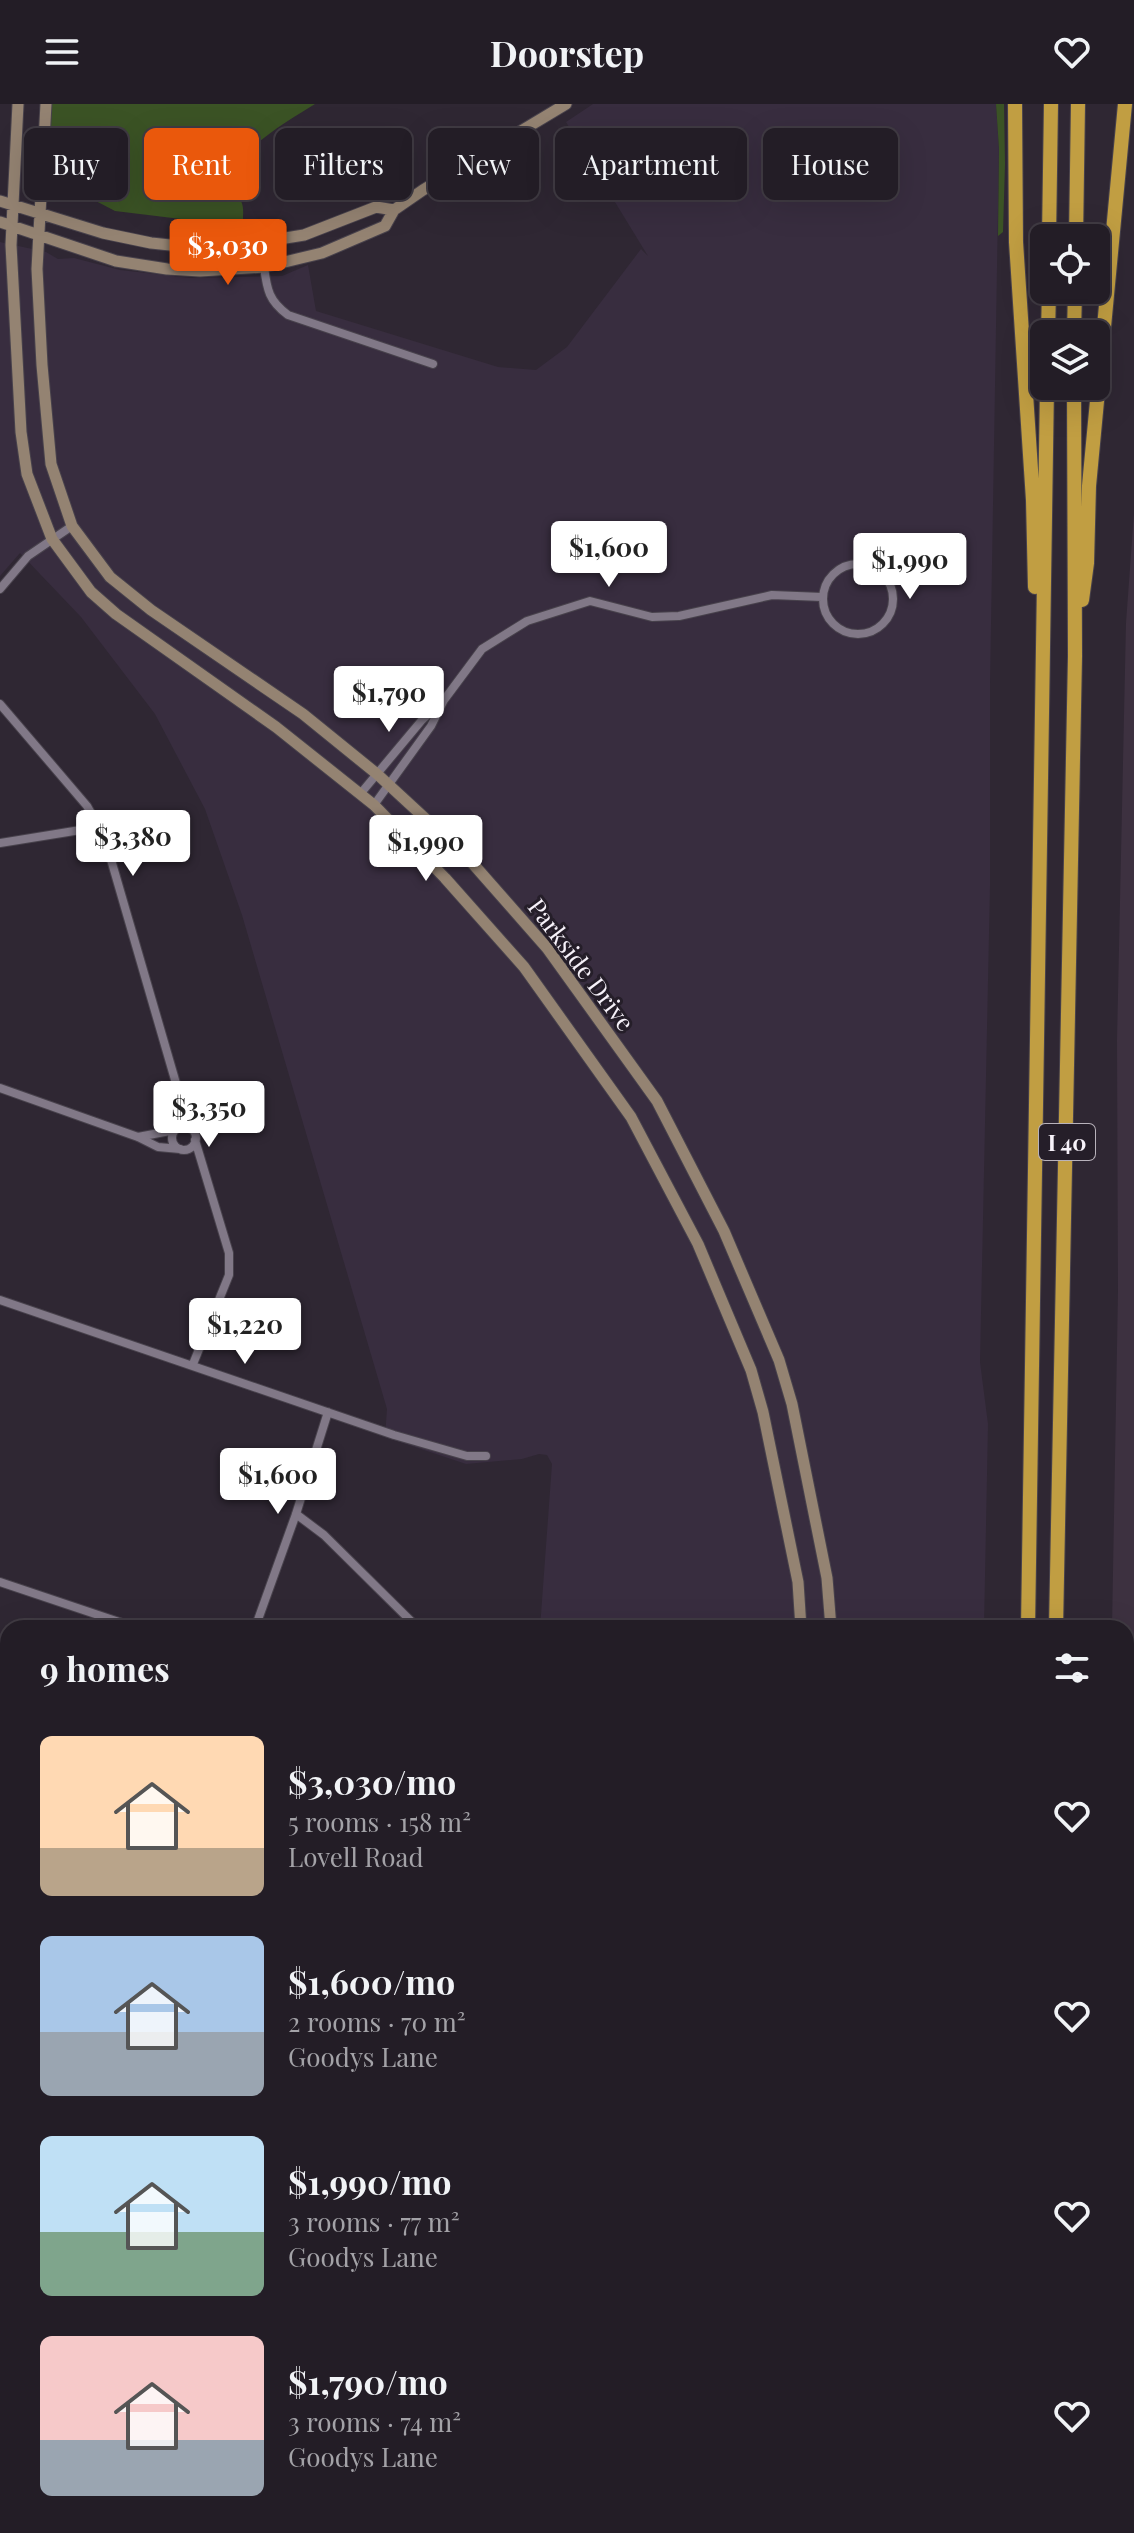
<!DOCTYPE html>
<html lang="en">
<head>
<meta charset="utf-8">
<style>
  body { margin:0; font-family:"Playfair Display",serif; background:#2b262e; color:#f1f3f6; height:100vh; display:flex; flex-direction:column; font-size:30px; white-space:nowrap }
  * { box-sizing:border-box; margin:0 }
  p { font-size:26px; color:#a3a2a7 }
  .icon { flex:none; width:44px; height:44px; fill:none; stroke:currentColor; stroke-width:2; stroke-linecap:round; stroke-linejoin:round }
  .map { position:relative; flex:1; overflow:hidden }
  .side { position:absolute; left:0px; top:1516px; width:1134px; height:914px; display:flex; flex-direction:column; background:#231d26; border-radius:24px 24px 0 0; box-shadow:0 8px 32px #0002,0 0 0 2px #403b43 }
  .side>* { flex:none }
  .hud { position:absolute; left:24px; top:24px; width:1086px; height:72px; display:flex; gap:16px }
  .controls { position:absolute; left:1030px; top:120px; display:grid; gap:16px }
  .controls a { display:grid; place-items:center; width:80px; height:80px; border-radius:12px; background:#231d26; box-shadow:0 8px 32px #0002,0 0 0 2px #403b43; font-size:40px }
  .price { position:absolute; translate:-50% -68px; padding:0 18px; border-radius:8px; background:#fff; color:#222; font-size:26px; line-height:52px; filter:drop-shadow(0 2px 4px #0008) }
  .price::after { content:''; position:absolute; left:50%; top:48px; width:24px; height:18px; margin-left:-12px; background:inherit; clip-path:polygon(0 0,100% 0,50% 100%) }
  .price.selected { background:#ea580c; color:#fff }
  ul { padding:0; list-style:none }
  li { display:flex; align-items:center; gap:24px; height:200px; padding:0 40px }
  li span { display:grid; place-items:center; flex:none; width:224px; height:160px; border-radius:12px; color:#555 }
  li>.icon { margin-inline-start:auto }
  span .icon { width:96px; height:96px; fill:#fffc; stroke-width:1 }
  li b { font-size:34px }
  h2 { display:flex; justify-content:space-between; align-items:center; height:96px; padding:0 40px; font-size:34px }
  .chip { padding:0 28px; border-radius:12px; background:#231d26; box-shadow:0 8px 32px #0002,0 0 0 2px #403b43; font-size:28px; line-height:72px }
  .chip.selected { background:#ea580c; color:#fff }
  header { display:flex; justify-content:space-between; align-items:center; height:104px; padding:0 40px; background:#231d26; font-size:36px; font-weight:700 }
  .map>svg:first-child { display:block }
  .built { fill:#382d3f }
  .industrial { fill:#3d3140 }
  .green { fill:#3b5325 }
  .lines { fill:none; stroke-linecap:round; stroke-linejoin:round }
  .street-casing { stroke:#48424c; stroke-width:10 }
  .secondary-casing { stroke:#48424c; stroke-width:13 }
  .highway-casing { stroke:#48424c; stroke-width:16 }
  .street { stroke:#817887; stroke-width:8 }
  .secondary { stroke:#948372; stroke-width:11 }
  .highway { stroke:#c19e42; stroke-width:14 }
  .labels { text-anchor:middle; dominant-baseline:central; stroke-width:6; stroke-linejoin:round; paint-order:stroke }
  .shield { fill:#251e29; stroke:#b8b2bb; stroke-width:2 }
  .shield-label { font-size:22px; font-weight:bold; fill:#f7f2fa }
  .street-label { font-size:24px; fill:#f7f2fa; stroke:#251e29 }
</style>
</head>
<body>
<header><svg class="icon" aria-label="menu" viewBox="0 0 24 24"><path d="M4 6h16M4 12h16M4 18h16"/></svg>Doorstep<svg class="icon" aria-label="heart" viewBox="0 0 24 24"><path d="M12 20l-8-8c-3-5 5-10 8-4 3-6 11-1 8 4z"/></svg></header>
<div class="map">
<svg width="1134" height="2429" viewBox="0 0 1134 2429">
  <rect width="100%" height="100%" fill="#2f2733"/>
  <!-- built -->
  <path class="built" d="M 593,0 L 996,0 L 999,45 L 990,580 L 990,782 L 980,1258 L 988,1320 L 984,1524 L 540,1524 L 552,1360 L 547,1351 L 539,1350 L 522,1355 L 466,1360 L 385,1333 L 387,1305 L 242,811 L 205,705 L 155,610 L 81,513 L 20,449 L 0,472 L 0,138 L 46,148 L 58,155 L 74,154 L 120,166 L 191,174 L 282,172 L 308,161 L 316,207 L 498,263 L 536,266 L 567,243 L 641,145 L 648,152 L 566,18 Z
    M 1134,2003 L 1134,2186 L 1126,2185 L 1126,2018 Z
    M 491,2422 L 933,2422 L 933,2429 L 492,2429 Z"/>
  <!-- industrial -->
  <path class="industrial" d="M 1134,409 L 1134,1964 L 1129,1968 L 1126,1966 L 1126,1524 L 1112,1524 L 1118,1187 L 1117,937 L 1126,519 Z
    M 1126,2185 L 1134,2186 L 1134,2395 L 1126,2375 Z"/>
  <!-- green -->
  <path class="green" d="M 51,0 L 315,0 C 290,16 240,43 233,74 C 231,83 238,90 241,97 C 244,103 243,109 243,115 L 237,119 L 222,120 L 115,107 L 48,72 Z
    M 996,0 L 1004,0 L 1005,60 L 1003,128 L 998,132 L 999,45 Z"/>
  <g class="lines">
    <defs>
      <path id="street" d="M 264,163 C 267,186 269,197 288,211 L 433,260
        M823 495a35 35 0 1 1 70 0a35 35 0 1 1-70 0Z
        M 0,485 L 28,452 L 72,422
        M 0,600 L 87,702 L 99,723 L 112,759 L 180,993 L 191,1025
        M 361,689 L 422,616 L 437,602
        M 374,701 L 431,622 L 444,596 L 482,545 L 527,517 L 590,497 L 652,513 L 679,512 L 772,491 L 822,493
        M 0,739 L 99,723
        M 0,984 L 138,1033 L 158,1043 L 180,1045
        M172 1034a12 12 0 1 1 24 0a12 12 0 1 1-24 0Z
        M 178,1023 L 180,994
        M 138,1033 L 175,1026
        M 0,1196 L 394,1331 L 467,1352 L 486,1352
        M 193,1260 L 229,1171 L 229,1149 L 195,1036
        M 296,1410 L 324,1431 L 418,1524
        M 0,1478 L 137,1524
        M 255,1524 L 296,1410 L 328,1308
        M 0,1656 L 8,1658
        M 0,1857 L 8,1859
        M 0,2252 L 8,2262
        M 7,2416 L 3,2384 L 8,2368"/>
      <path id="secondary" d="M 18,0 L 11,141 L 21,328 L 27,370 L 52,435 L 91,488 L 116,510 L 276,623 L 374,701 L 445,774 L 524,863 L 631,1013 L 698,1140 L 751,1266 L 763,1308 L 798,1478 L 801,1524
        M 46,0 L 37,165 L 42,261 L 51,360 L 72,422 L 110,473 L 151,506 L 303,610 L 377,670 L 467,753 L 547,844 L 657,997 L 724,1127 L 779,1256 L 792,1300 L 827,1474 L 831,1524
        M 0,97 L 103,129 L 151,139 L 199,144 L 243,141 L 304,131 L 376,103 L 394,106
        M 0,118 L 116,157 L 167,165 L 200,167 L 264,163 L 322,149 L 385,122 L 394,106 L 423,86 L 566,0
        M 263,138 L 264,163
        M 1126,1995 L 1134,1984
        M 1126,2415 L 1134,2428
        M 750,2429 L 755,2422
        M 784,2429 L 787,2422"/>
      <path id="highway" d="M 1015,0 L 1016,138 L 1033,396 L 1035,483
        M 1049,134 L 1051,0
        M 1076,134 L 1078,0
        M 1048,230 L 1049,186
        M 1074,230 L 1075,186
        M 1082,496 L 1087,459 L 1089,382 L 1125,0
        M 1028,1524 L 1047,282
        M 1056,1524 L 1075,552 L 1074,282
        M 1103,2422 L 1105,2429
        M 979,2429 L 979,2422
        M 1013,2429 L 1013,2422
        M 1043,2429 L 1043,2422
        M 1080,2429 L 1080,2422"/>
    </defs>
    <!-- street casing -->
    <use href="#street" class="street-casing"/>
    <!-- secondary casing -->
    <use href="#secondary" class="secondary-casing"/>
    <!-- highway casing -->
    <use href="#highway" class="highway-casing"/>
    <!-- street -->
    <use href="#street" class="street"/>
    <!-- secondary -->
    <use href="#secondary" class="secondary"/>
    <!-- highway -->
    <use href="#highway" class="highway"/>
  </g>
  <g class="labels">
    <!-- shield labels -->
    <rect class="shield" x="1039" y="1020" width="56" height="36" rx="6"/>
    <g class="shield-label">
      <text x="1067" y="1038">I 40</text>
    </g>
    <!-- street labels -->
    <g class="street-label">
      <text transform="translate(582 860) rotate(53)">Parkside Drive</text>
    </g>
  </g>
</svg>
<div class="controls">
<a><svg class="icon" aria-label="locate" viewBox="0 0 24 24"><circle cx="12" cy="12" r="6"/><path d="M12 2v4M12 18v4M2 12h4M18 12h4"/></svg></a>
<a><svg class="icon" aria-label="layers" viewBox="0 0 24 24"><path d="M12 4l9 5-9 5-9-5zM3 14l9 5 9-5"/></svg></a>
</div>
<b class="price selected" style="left:228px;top:183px">$3,030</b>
<b class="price" style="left:609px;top:485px">$1,600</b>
<b class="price" style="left:910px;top:497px">$1,990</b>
<b class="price" style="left:389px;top:630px">$1,790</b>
<b class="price" style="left:133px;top:774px">$3,380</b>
<b class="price" style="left:426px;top:779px">$1,990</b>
<b class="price" style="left:209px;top:1045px">$3,350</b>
<b class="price" style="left:245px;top:1262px">$1,220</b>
<b class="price" style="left:278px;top:1412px">$1,600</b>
<div class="hud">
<a class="chip">Buy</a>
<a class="chip selected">Rent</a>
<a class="chip">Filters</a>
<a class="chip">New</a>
<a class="chip">Apartment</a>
<a class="chip">House</a>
</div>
<section class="side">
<h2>9 homes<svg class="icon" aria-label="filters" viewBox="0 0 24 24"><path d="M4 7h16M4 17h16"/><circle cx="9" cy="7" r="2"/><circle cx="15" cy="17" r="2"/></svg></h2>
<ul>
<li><span style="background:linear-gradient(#ffd9b3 70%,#b9a48a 0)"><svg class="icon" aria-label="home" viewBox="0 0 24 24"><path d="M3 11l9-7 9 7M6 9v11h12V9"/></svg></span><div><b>$3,030/mo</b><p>5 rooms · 158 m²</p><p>Lovell Road</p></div><svg class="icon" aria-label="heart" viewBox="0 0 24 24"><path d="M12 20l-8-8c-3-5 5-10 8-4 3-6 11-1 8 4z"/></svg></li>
<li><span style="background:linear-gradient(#a9c7e8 60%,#9aa5b1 0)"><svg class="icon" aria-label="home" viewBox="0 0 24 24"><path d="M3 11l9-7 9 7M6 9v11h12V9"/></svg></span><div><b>$1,600/mo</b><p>2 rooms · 70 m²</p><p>Goodys Lane</p></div><svg class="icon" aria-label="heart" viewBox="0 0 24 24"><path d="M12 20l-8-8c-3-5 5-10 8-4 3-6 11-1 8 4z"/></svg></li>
<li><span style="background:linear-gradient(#bfe0f5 60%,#7fa58c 0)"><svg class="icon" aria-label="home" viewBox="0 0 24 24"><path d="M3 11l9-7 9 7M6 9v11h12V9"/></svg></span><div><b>$1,990/mo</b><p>3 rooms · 77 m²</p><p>Goodys Lane</p></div><svg class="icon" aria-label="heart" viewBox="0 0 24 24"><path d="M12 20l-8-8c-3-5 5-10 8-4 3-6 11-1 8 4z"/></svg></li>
<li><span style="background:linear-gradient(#f6c9c9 65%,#9aa5b1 0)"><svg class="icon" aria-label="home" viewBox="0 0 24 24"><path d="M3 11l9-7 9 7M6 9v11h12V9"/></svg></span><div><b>$1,790/mo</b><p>3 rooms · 74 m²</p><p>Goodys Lane</p></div><svg class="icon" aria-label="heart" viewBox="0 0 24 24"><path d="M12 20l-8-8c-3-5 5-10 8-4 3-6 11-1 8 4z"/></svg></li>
</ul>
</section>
</div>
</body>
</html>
